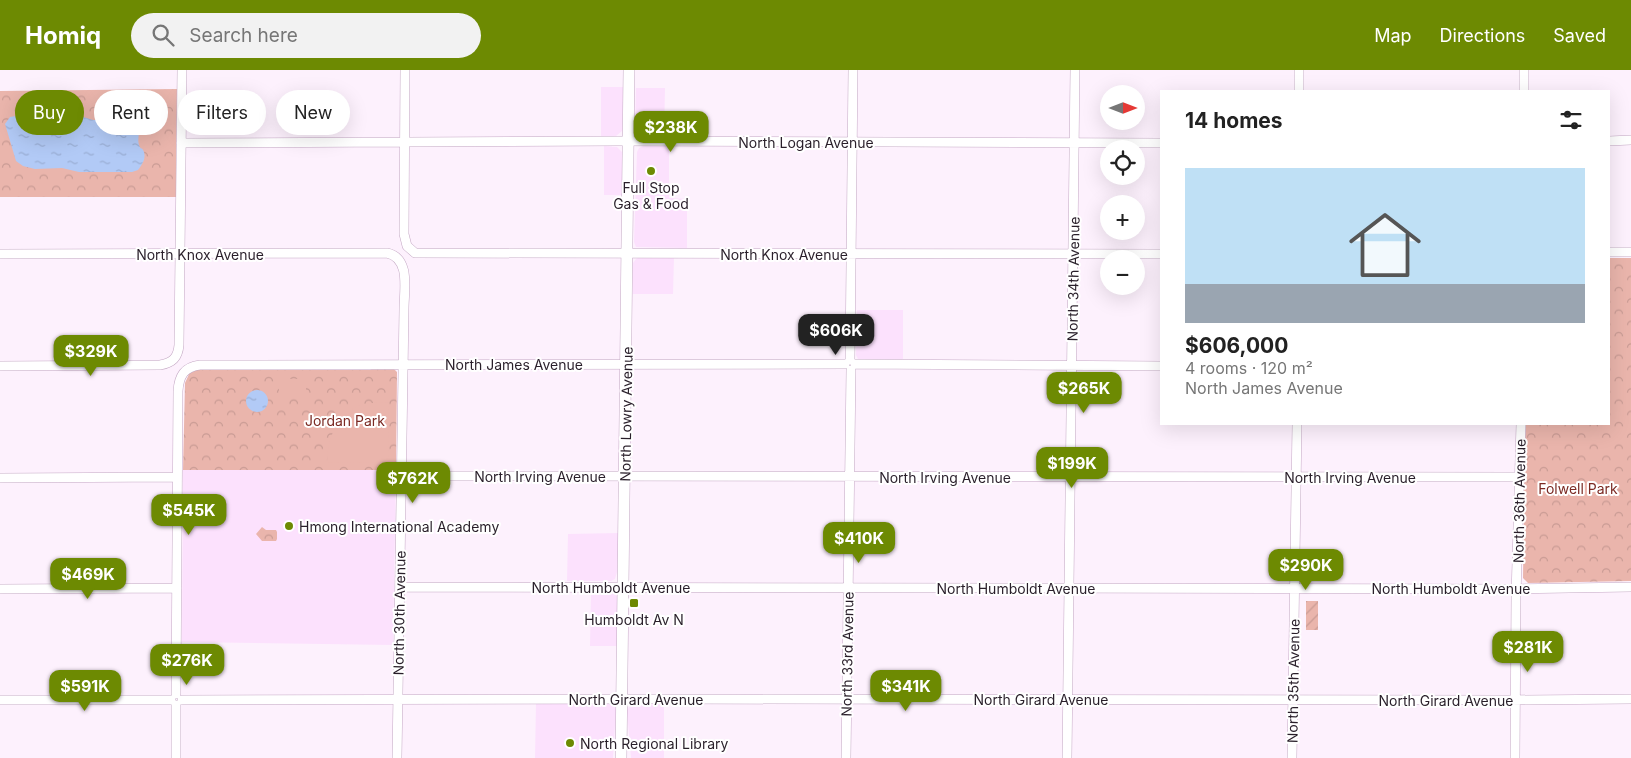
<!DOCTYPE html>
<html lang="en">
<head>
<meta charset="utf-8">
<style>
  body { margin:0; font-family:Inter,sans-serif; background:#f2f2f2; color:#222; height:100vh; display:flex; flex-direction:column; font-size:19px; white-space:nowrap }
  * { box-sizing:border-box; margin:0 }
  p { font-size:16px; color:#767676 }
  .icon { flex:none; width:28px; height:28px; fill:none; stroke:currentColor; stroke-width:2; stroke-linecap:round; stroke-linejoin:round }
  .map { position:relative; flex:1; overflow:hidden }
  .sheet { position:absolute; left:1160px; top:20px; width:450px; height:335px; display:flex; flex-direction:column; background:#fff; border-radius:0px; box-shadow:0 5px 20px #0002 }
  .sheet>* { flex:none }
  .guide { position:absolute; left:15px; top:20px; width:475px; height:45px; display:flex; gap:10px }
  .needle { width:32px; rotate:90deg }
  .fabs { position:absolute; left:1100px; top:15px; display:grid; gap:10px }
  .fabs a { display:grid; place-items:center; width:45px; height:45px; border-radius:50%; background:#fff; box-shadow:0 5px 20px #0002; font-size:25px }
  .price { position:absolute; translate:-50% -42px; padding:0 11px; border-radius:10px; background:#6d8a02; color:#fff; font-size:16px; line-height:32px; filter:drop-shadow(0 1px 2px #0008) }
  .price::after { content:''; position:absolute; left:50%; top:30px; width:15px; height:11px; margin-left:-8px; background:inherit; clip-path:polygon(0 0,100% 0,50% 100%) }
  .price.current { background:#222; color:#fff }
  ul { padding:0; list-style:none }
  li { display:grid; align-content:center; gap:10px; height:265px; padding:0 25px }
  li span { display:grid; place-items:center; height:155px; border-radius:0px; color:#555 }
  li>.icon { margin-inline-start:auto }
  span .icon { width:90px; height:90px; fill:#fffc; stroke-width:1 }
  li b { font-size:21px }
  h2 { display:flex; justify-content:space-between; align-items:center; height:60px; padding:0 25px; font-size:21px }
  .chip { padding:0 18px; border-radius:22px; background:#fff; box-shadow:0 5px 20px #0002; font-size:18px; line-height:45px }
  .chip.current { background:#6d8a02; color:#fff }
  header { display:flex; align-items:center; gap:30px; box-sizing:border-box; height:70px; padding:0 25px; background:#6d8a02; color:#fff }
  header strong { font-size:24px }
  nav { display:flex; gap:28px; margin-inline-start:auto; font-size:18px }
  .search { width:350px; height:45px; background:#f2f2f2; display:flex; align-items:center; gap:12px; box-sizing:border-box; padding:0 18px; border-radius:28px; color:#767676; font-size:19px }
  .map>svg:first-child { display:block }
  .built { fill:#fce1fd }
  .park { fill:url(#park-crowns) }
  .garden { fill:url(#garden-furrows) }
  .pitch { fill:#eab5ac }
  .water { fill:url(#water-ripples) }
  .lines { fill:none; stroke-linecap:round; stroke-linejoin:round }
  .minor-casing { stroke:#c4a8c4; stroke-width:10 }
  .secondary-casing { stroke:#c4a8c4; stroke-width:12 }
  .minor { stroke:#fff; stroke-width:9 }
  .secondary { stroke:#fff; stroke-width:11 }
  .poi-dot { fill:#6d8a02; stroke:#fff; stroke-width:2 }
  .labels { text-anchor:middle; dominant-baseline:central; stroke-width:4; stroke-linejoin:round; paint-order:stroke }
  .street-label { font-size:14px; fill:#291f2a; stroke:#fff }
  .poi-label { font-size:14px; fill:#291f2a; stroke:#fff }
  .park-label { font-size:14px; fill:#7b2a23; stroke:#fff }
</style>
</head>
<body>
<header>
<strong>Homiq</strong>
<div class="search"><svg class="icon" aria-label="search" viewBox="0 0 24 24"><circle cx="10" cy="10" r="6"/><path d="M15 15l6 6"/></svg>Search here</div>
<nav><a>Map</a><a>Directions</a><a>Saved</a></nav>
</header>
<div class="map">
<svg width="1631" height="688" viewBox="0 0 1631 688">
  <defs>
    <pattern id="park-crowns" width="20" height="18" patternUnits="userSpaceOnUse" patternTransform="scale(1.25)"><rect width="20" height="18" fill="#eab5ac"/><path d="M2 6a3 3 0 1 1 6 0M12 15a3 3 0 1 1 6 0" fill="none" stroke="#c99b94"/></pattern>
    <pattern id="garden-furrows" width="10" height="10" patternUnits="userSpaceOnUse" patternTransform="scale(1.25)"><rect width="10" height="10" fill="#eab5ac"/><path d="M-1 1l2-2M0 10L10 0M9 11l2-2" fill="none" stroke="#c99b94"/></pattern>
    <pattern id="water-ripples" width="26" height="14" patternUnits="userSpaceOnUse" patternTransform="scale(1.25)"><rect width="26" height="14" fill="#b2caf6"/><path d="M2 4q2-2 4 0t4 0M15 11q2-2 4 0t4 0" fill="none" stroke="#99add3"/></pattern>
  </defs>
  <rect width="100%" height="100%" fill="#fdf1fd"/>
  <!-- built -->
  <path class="built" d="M 601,17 L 623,17 L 622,61 L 616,66 L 601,66 Z
    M 636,18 L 665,18 L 664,66 L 643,67 L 638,64 L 635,60 Z
    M 604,76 L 617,77 L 622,82 L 622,125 L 604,125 Z
    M 643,76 L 669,76 L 669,128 L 687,129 L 687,178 L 636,177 L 634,172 L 637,82 L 639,78 Z
    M 640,187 L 674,187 L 673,224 L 633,224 L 633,193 L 636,189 Z
    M 857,240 L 903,240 L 903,289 L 858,289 L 856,285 Z
    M 183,400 L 396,400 L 393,575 L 182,572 Z
    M 619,463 L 617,502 L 615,509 L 611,511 L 567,511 L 568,464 Z
    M 591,522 L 612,522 L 617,526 L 619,529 L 617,576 L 590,576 Z
    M 536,633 L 613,633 L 616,639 L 613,688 L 535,688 Z
    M 635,633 L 664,633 L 664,688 L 631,688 L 627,641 L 630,635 Z"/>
  <!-- park -->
  <path class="park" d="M 177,19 L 176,127 L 0,127 L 0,21 Z
    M 1609,188 L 1631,188 L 1631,511 L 1528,513 L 1523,508 L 1525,354 L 1609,354 Z
    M 392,297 L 397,302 L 396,400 L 183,400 L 185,313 L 190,302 L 195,300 L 370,300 L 373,298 Z
    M 262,457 L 266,460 L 276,460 L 277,462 L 277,469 L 276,471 L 262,471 L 256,464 Z"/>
  <!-- garden -->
  <path class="garden" d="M 1306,531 L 1318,531 L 1318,560 L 1306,560 Z"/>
  <!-- pitch -->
  <path class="pitch" d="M 279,309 L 306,309 L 306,326 L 279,326 Z
    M 389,332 L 388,388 L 384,393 L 327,392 C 328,369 335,347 358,336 C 367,332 379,333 389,332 Z"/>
  <!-- water -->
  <path class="water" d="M 34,43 L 54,46 L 77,45 L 93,50 L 99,50 L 104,49 L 112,52 C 121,46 137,41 147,46 L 148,50 L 144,54 L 140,55 C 140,62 137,68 139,75 C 142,82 141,75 144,82 C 146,89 142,95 138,100 L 132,102 L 79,102 L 62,98 L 35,99 L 23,96 L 16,91 L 5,54 L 10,47 Z
    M246 331a11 11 0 1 1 22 0a11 11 0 1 1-22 0Z"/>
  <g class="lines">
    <defs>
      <path id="minor" d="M 405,0 L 404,164 L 407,176 L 415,183 L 1161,184
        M 1299,21 L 1299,0
        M 1524,21 L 1524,0
        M 1609,71 L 1631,70
        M 181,73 L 618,71 L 1161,73
        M 1609,182 L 1631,182
        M 0,184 L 387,183 C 411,188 404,220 404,239 L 397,688
        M 850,290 L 853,0
        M 855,294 L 1161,296
        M 0,296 L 160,295 C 172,293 178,288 179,275 L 182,0
        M 402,406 L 1519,407
        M 0,408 L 177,407
        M 400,517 L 1511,519 L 1631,517
        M 0,519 L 177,518
        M 176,624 L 178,321 C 179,306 184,297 200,295 L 845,294
        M 0,630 L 171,630
        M 182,630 L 656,629 L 1509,630 L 1631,629
        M 176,688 L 176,635
        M 846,688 L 851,300
        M 1067,688 L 1075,0
        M 1292,688 L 1297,354
        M 1515,688 L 1516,526 L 1521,354"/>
      <path id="secondary" d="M 621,688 L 629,0"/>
    </defs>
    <!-- minor casing -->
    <use href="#minor" class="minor-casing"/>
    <!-- secondary casing -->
    <use href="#secondary" class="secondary-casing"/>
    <!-- minor -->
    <use href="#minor" class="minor"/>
    <!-- secondary -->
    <use href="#secondary" class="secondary"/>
  </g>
  <!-- markers -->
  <g class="poi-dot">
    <circle cx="651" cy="101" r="5"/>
    <circle cx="289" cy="456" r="5"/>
    <rect x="629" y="528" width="10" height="10" rx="2.5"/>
    <circle cx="570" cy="673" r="5"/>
  </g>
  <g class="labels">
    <!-- street labels -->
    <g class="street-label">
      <text x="806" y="72">North Logan Avenue</text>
      <text x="200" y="184">North Knox Avenue</text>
      <text x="784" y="184">North Knox Avenue</text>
      <text transform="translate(1073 209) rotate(-89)">North 34th Avenue</text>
      <text x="514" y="294">North James Avenue</text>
      <text transform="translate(626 344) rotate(-89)">North Lowry Avenue</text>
      <text x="540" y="406">North Irving Avenue</text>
      <text x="945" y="407">North Irving Avenue</text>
      <text x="1350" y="407">North Irving Avenue</text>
      <text transform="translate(1519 431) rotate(-89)">North 36th Avenue</text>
      <text x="611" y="517">North Humboldt Avenue</text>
      <text x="1016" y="518">North Humboldt Avenue</text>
      <text x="1451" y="518">North Humboldt Avenue</text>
      <text transform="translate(399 543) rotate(-89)">North 30th Avenue</text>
      <text transform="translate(847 584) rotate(-89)">North 33rd Avenue</text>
      <text transform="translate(1293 611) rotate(-89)">North 35th Avenue</text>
      <text x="636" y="629">North Girard Avenue</text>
      <text x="1041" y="629">North Girard Avenue</text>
      <text x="1446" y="630">North Girard Avenue</text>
    </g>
    <!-- poi labels -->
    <g class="poi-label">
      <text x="651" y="117">Full Stop<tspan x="651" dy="16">Gas &amp; Food</tspan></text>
      <text x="299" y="456" text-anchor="start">Hmong International Academy</text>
      <text x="634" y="549">Humboldt Av N</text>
      <text x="580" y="673" text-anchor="start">North Regional Library</text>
    </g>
    <!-- park labels -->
    <g class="park-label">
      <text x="345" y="350">Jordan Park</text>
      <text x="1578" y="418">Folwell Park</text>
    </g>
  </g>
</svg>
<div class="fabs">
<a><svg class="needle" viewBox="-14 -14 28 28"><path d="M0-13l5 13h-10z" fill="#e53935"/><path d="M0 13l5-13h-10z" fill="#767676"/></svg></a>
<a><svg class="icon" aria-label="locate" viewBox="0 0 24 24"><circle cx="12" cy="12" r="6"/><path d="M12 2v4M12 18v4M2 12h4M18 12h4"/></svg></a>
<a>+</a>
<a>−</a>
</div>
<b class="price" style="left:671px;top:83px">$238K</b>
<b class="price current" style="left:836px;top:286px">$606K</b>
<b class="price" style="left:91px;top:307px">$329K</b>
<b class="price" style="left:1084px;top:344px">$265K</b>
<b class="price" style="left:1072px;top:419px">$199K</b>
<b class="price" style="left:413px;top:434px">$762K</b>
<b class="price" style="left:189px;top:466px">$545K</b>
<b class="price" style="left:859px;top:494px">$410K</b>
<b class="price" style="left:1306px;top:521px">$290K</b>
<b class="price" style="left:88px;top:530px">$469K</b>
<b class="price" style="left:1528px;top:603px">$281K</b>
<b class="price" style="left:187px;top:616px">$276K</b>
<b class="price" style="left:85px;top:642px">$591K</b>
<b class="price" style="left:906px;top:642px">$341K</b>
<div class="guide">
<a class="chip current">Buy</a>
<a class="chip">Rent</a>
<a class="chip">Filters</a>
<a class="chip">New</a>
</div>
<section class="sheet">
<h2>14 homes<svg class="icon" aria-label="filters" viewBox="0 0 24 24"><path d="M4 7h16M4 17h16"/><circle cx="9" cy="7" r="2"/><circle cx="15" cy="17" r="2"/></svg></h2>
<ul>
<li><span style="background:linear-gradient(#bfe0f5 75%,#9aa5b1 0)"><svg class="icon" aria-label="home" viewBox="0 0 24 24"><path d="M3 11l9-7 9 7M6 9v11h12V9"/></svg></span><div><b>$606,000</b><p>4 rooms · 120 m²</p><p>North James Avenue</p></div></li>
</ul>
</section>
</div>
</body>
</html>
